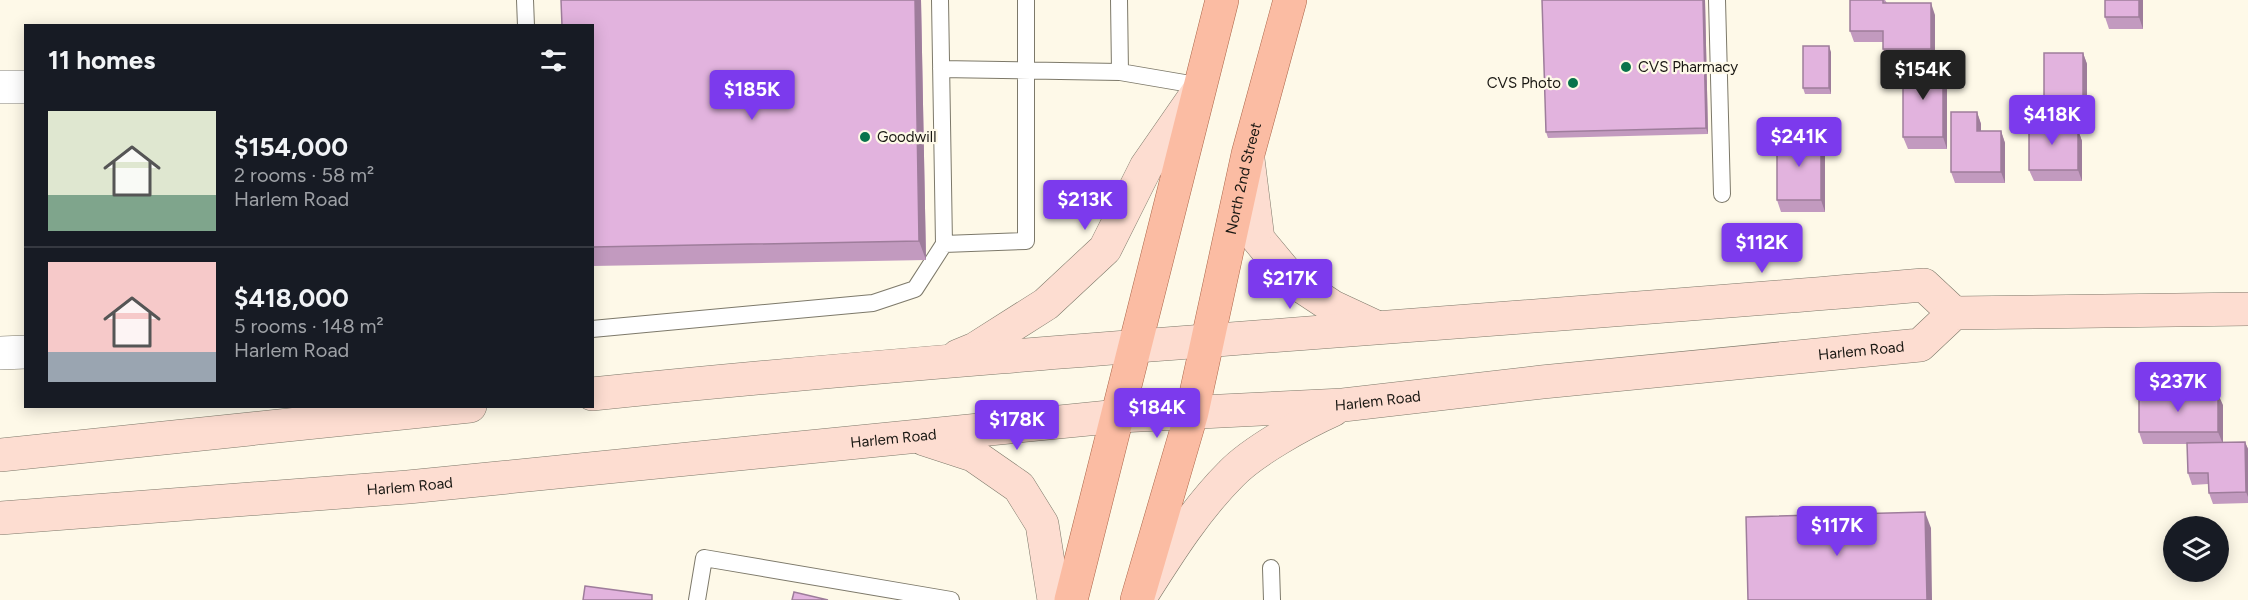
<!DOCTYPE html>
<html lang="en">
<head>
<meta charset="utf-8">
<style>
  body { margin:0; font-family:Figtree,sans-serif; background:#20242c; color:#f1f3f6; height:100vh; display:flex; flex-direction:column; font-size:22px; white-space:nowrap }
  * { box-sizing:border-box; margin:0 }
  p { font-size:20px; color:#9ea1a6 }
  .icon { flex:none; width:33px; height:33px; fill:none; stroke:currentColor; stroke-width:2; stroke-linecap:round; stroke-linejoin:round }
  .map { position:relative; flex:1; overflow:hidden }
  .panel { position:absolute; left:24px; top:24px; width:570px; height:384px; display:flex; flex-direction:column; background:#171b24; border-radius:0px; box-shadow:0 3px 15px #0003 }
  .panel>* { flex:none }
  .buttons { position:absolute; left:2163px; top:516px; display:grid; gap:12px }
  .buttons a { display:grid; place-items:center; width:66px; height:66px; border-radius:50%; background:#171b24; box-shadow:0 3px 15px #0003; font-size:30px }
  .price { position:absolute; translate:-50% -51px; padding:0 14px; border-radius:6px; background:#7c3aed; color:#fff; font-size:20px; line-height:39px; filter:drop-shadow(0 2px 3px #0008) }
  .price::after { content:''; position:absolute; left:50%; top:36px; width:18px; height:14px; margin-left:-9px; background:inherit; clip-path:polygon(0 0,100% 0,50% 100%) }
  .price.active { background:#222; color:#fff }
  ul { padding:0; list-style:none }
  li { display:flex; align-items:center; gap:18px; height:150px; padding:0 24px }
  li+li { border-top:2px solid #363941 }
  li span { display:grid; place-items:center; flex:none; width:168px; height:120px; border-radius:0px; color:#555 }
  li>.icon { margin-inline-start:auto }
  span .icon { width:72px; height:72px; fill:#fffc; stroke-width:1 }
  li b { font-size:26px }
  h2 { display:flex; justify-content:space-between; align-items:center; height:72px; padding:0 24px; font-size:26px }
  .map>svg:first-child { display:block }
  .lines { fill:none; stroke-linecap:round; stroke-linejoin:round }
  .service-casing { stroke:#7d796a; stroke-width:18 }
  .minor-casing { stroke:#7d796a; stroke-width:34 }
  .secondary-casing { stroke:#7d796a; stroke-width:34 }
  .primary-casing { stroke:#ab6549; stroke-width:34 }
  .service { stroke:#fff; stroke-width:16 }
  .minor { stroke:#fff; stroke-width:33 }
  .secondary { stroke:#fdddd1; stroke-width:33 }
  .primary { stroke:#fbbca3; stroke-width:33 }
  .wall { fill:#c29abf }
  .shaded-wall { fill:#9e7d9b }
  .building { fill:#e2b3de; stroke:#9e7d9b; stroke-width:1.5 }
  .poi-dot { fill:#09734c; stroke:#fef9e8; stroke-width:2 }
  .labels { text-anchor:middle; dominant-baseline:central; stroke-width:4.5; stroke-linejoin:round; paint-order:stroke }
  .poi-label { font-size:15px; fill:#1a1813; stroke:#fef9e8; text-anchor:start }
  .street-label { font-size:15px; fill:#1a1813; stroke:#fef9e8 }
</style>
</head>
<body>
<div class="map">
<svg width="2248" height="600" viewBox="0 0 2248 600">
  <rect width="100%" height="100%" fill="#fef9e8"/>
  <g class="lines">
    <defs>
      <path id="service" d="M 525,0 L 526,26
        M 1119,0 L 1120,72
        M 1717,0 L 1722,194
        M 941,69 L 1120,72 L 1202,86
        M 944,244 L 1026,241 L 1026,0
        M 592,329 L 873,303 L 915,289 L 944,244 L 940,0
        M 1271,568 L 1272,600
        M 697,600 L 704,558 L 951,600"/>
      <path id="minor" d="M 0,87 L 26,87
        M 0,353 L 26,352"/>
      <g id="secondary">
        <path d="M 1248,159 L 1258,239 L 1292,280 L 1333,307 L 1376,327"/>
        <path d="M 958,356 L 975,349 L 1046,304 L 1105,249 L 1146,167 L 1198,92"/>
        <path d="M 592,394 C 1035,349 1480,323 1924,285 L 1954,313"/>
        <path d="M 924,439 L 973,455 L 1019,487 L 1042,524 L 1054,600"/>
        <path d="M 0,455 L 470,406"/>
        <path id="s1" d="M 0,518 L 408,487 L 1119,416 L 1343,405 L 1542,382 L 1920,345 L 1954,313 L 2248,309"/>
        <path d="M 1143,593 C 1169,552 1196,509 1231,474 C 1253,451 1304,423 1333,410"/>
      </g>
      <g id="primary">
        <path d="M 1071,600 L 1222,0"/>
        <path id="s2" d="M 1137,600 L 1192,412 L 1248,154 L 1290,0"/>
      </g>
    </defs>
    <!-- service casing -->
    <use href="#service" class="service-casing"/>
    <!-- minor casing -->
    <use href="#minor" class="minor-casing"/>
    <!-- secondary casing -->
    <use href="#secondary" class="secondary-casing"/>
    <!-- primary casing -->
    <use href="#primary" class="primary-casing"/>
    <!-- service -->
    <use href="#service" class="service"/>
    <!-- minor -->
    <use href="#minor" class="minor"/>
    <!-- secondary -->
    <use href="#secondary" class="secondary"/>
    <!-- primary -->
    <use href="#primary" class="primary"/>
  </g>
  <!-- wall -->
  <path class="wall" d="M 561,0 L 921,0 L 926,260 L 592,266 L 592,26 Z
    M 1542,0 L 1705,0 L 1708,134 L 1548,138 L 1546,132 Z
    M 1850,0 L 1885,0 L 1887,3 L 1935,15 L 1935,61 L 1888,61 L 1883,49 L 1883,42 L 1854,42 L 1850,31 Z
    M 2143,0 L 2143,29 L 2109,29 L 2105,17 Z
    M 1831,52 L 1831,94 L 1805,94 L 1803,88 Z
    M 2083,53 L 2087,64 L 2087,109 L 2048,109 L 2044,98 Z
    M 1943,66 L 1947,78 L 1947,149 L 1908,149 L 1903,137 Z
    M 1977,112 L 1981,124 L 1981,131 L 2001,131 L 2005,143 L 2005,183 L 1955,183 L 1951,172 Z
    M 2051,116 L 2055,130 L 2078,130 L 2082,141 L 2082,181 L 2034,181 L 2029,170 Z
    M 1821,135 L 1825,147 L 1825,212 L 1781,212 L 1777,200 Z
    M 2223,405 L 2223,442 L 2245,442 L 2248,449 L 2248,503 L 2213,504 L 2209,493 L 2208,484 L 2192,485 L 2188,473 L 2188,444 L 2143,444 L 2139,432 Z"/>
  <!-- shaded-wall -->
  <path class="shaded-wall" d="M 915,0 L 921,0 L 926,260 L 919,241 Z
    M 1703,0 L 1705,0 L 1708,134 L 1706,128 Z
    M 2139,0 L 2143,0 L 2143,29 L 2139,17 Z
    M 1931,3 L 1935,15 L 1935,61 L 1931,49 Z
    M 1829,46 L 1831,52 L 1831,94 L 1829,88 Z
    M 2083,53 L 2087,64 L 2087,109 L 2083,98 Z
    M 1943,66 L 1947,78 L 1947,149 L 1943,137 Z
    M 1977,112 L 1981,124 L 1981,143 L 1977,131 Z
    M 2051,116 L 2055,128 L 2055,141 L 2051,130 Z
    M 2078,130 L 2082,141 L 2082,181 L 2078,170 Z
    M 2001,131 L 2005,143 L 2005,183 L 2001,172 Z
    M 1821,135 L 1825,147 L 1825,212 L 1821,200 Z
    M 2218,394 L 2223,405 L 2223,444 L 2218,432 Z
    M 2245,442 L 2248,449 L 2248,497 L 2246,492 Z
    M 1925,512 L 1931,528 L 1932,600 L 1927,600 Z"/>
  <!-- building -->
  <path class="building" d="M 561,0 L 915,0 L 919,241 L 592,247 L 592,26 L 562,26 Z
    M 1542,0 L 1703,0 L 1706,128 L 1546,132 Z
    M 1850,0 L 1883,0 L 1883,3 L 1931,3 L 1931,49 L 1883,49 L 1883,31 L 1850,31 Z
    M 2105,0 L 2139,0 L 2139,17 L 2105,17 Z
    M 1803,46 L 1829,46 L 1829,88 L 1803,88 Z
    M 2044,53 L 2083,53 L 2083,98 L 2044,98 Z
    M 1903,66 L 1943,66 L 1943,137 L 1903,137 Z
    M 1951,112 L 1977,112 L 1977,131 L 2001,131 L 2001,172 L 1951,172 Z
    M 2029,116 L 2051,116 L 2051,130 L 2078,130 L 2078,170 L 2029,170 Z
    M 1777,135 L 1821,135 L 1821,200 L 1777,200 Z
    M 2139,394 L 2218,394 L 2218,432 L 2139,432 Z
    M 2245,442 L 2246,492 L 2209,493 L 2208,473 L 2188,473 L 2187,443 Z
    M 1925,512 L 1927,600 L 1748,600 L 1746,517 Z
    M 585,586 L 652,595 L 652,600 L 583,600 Z
    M 794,592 L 828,600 L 792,600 Z"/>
  <!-- markers -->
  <g class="poi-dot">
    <circle cx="1626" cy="67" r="6"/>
    <circle cx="1573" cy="83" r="6"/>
    <circle cx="865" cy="137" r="6"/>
  </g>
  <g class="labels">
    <!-- poi labels -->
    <g class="poi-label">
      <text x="1638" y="67">CVS Pharmacy</text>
      <text x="1561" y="83" text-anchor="end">CVS Photo</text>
      <text x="877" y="137">Goodwill</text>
    </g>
    <!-- street labels -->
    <g class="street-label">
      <text stroke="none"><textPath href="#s2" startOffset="435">North 2nd Street</textPath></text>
      <text stroke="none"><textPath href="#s1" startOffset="1869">Harlem Road</textPath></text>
      <text stroke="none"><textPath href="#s1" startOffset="1383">Harlem Road</textPath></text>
      <text stroke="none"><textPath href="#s1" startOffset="897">Harlem Road</textPath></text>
      <text stroke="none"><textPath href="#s1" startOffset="411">Harlem Road</textPath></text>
    </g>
  </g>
</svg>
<div class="buttons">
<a><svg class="icon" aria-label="layers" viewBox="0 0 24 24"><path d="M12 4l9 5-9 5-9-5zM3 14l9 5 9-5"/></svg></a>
</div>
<b class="price active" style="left:1923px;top:101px">$154K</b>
<b class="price" style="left:752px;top:121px">$185K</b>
<b class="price" style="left:2052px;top:146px">$418K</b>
<b class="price" style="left:1799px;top:168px">$241K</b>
<b class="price" style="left:1085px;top:231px">$213K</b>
<b class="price" style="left:1762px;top:274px">$112K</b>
<b class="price" style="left:1290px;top:310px">$217K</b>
<b class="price" style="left:2178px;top:413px">$237K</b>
<b class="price" style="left:1157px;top:439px">$184K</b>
<b class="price" style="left:1017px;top:451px">$178K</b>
<b class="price" style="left:1837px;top:557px">$117K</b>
<section class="panel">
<h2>11 homes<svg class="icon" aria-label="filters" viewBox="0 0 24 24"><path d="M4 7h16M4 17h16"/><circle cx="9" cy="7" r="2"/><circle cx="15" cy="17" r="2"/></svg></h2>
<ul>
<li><span style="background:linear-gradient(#dfe7d0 70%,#7fa58c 0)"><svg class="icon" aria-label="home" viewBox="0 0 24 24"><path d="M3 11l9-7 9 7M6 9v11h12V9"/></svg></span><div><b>$154,000</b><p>2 rooms · 58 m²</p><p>Harlem Road</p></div></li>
<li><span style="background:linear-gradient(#f6c9c9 75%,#9aa5b1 0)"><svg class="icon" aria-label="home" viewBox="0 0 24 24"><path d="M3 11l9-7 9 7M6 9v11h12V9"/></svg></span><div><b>$418,000</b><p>5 rooms · 148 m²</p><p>Harlem Road</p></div></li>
</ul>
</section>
</div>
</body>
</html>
